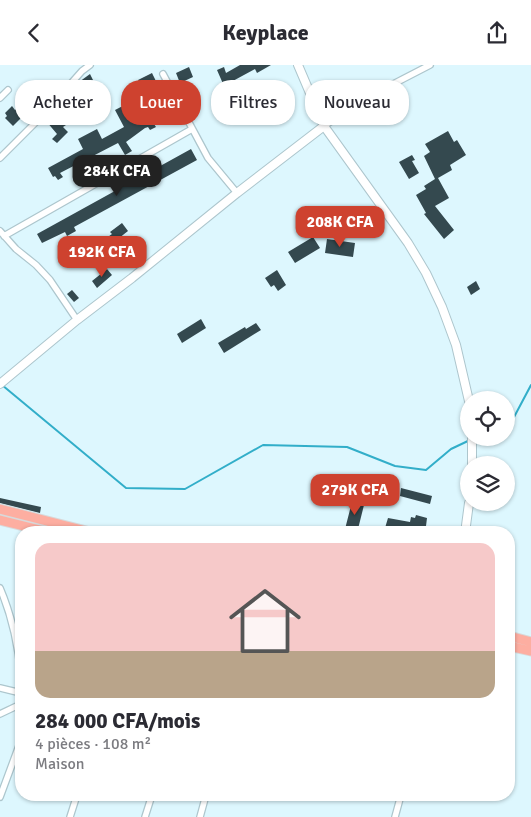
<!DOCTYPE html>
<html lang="fr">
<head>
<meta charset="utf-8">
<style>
  body { margin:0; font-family:Signika,sans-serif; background:#f2f2f3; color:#2b2b33; height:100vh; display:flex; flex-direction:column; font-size:19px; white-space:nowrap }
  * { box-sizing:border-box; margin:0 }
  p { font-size:16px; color:#7c7c81 }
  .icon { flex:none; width:28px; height:28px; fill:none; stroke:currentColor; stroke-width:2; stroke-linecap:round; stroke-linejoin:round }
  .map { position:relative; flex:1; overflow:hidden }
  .sheet { position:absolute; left:15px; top:461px; width:500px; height:275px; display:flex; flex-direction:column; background:#fff; border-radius:20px; box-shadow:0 1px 4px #0004 }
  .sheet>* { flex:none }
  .top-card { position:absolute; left:15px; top:15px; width:501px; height:45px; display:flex; gap:10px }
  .controls { position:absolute; left:460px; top:326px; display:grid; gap:10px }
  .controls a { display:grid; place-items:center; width:55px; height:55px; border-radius:50%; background:#fff; box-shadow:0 1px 4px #0004; font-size:25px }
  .price { position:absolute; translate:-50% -42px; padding:0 11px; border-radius:10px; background:#ce422f; color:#fff; font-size:16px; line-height:32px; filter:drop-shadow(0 1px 2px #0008) }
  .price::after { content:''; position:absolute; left:50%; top:30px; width:15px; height:11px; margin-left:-8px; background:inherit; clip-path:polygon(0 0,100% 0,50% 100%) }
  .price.selected { background:#222; color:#fff }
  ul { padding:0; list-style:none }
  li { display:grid; align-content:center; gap:10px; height:265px; padding:0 20px }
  li span { display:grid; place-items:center; height:155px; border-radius:15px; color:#555 }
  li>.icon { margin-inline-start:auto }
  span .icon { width:90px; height:90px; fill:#fffc; stroke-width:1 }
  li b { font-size:21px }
  .chip { padding:0 18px; border-radius:20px; background:#fff; box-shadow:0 1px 4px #0004; font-size:18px; line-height:45px }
  .chip.selected { background:#ce422f; color:#fff }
  header { display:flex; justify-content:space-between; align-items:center; height:65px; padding:0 20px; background:#fff; font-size:22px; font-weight:800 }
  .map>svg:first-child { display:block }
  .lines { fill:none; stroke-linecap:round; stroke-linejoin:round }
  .stream { stroke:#32aec9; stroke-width:2 }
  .building { fill:#34494f }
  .street-casing { stroke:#adc6cd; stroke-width:8 }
  .secondary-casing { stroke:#adc6cd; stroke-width:10 }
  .primary-casing { stroke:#d8d9da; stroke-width:11 }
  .street { stroke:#fff; stroke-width:5.5 }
  .secondary { stroke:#fff; stroke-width:8 }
  .primary { stroke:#fdaea1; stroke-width:9 }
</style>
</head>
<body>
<header><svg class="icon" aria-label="back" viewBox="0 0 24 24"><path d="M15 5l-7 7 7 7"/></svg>Keyplace<svg class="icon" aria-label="share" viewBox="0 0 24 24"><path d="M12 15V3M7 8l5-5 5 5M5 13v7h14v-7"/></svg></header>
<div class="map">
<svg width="531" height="752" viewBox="0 0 531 752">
  <rect width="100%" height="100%" fill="#ddf7fe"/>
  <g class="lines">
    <!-- stream -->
    <path class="stream" d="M 2,320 L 126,423 L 185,424 L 263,380 L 347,382 L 395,401 L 426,405 L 451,384 L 470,375
      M 506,357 L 513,354 L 531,320"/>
  </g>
  <!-- building -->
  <path class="building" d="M 240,0 L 271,0 L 257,8 L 255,4 L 231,17 L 234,24 L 227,28 L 217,5 L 224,2 L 226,8 Z
    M 189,2 L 193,12 L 180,18 L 176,8 Z
    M 152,8 L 172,49 L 154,59 L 156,62 L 150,65 L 148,62 L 145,63 L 126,77 L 132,86 L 125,90 L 118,78 L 60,108 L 63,112 L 58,115 L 55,111 L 53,112 L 48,103 L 83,84 L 78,74 L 97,64 L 102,74 L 124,62 L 115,45 L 146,29 L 138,15 Z
    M 90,9 L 93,15 L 81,21 L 79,17 Z
    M 37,18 L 48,29 L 42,34 L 31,23 Z
    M 12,41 L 15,45 L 18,42 L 23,47 L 19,51 L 21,53 L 13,61 L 5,53 L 7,51 L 5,48 Z
    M 56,48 L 66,60 L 63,62 L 68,67 L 57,78 L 52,74 L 57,69 L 46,56 Z
    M 448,66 L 454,77 L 457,75 L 466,90 L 450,100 L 452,105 L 438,113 L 449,133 L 435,141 L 454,165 L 444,174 L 424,149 L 426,148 L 416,130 L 426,124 L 424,121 L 435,114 L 424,91 L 430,87 L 425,79 Z
    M 191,84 L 197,95 L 74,162 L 76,166 L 67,171 L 65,167 L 42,178 L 37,169 Z
    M 412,90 L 415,95 L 412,96 L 419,108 L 409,114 L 399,97 Z
    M 122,158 L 128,166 L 114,177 L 120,186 L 113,192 L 111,189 L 104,194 L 97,184 L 100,182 L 98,179 L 112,169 L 110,167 Z
    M 313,172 L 320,183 L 295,198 L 288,187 Z
    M 327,174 L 355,178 L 353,192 L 325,188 Z
    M 68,186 L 78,199 L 72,203 L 62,190 Z
    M 107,204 L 112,210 L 97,223 L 92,216 Z
    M 277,205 L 286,220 L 278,226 L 274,220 L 271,222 L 265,213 Z
    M 476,216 L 480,224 L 471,230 L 467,222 Z
    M 72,225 L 79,233 L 74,237 L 67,229 Z
    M 201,254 L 206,263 L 182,278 L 177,269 Z
    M 256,258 L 261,265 L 224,288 L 218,278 L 245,262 L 246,264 Z
    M 401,423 L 432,431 L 430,439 L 400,431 Z
    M 0,433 L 41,442 L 40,448 L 0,438 Z
    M 353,433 L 365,436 L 357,468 L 344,468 Z
    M 416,450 L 427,453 L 426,461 L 430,462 L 428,468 L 408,468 L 385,463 L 388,453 L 410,457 L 411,452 L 415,453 Z"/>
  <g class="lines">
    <defs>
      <path id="street" d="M 163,9 L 208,93 L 237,128
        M 0,33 L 8,25
        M 324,61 L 372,30 L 430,0
        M 0,93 L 43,50 L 82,6 L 90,0
        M 0,166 L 16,184 L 36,200 L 50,215 L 77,255
        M 4,171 L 192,64
        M 0,523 C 12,551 18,580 21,610
        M 0,623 L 21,628
        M 0,649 L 21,639
        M 0,732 L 20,678 L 21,669
        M 70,752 L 77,730
        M 145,752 L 152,730
        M 200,752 L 206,730
        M 395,752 L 401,730"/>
      <path id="secondary" d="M 298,0 L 324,61 L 408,178 L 426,208 L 442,242 L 456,280 L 469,336
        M 0,319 L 77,255 L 132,213 L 237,128 L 324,61
        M 472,372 L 472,400
        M 465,468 L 469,438"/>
      <path id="primary" d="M 0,444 L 94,468
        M 0,455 L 52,468
        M 509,571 L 531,577
        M 509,581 L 531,586"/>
    </defs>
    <!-- street casing -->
    <use href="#street" class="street-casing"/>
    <!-- secondary casing -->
    <use href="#secondary" class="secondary-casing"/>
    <!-- primary casing -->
    <use href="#primary" class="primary-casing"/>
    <!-- street -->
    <use href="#street" class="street"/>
    <!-- secondary -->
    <use href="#secondary" class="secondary"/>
    <!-- primary -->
    <use href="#primary" class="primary"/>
  </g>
</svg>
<div class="controls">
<a><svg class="icon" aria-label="locate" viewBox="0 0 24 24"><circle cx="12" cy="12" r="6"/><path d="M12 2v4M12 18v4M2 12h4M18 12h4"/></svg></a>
<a><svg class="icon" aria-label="layers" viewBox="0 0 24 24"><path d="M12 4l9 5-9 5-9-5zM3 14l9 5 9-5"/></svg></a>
</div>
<b class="price selected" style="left:117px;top:132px">284K CFA</b>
<b class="price" style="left:340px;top:183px">208K CFA</b>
<b class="price" style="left:102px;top:213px">192K CFA</b>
<b class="price" style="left:355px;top:451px">279K CFA</b>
<div class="top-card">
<a class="chip">Acheter</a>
<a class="chip selected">Louer</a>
<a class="chip">Filtres</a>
<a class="chip">Nouveau</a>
</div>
<section class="sheet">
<ul>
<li><span style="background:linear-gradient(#f6c9c9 70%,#b9a48a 0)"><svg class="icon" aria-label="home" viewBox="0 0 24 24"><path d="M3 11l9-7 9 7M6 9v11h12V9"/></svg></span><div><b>284 000 CFA/mois</b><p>4 pièces · 108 m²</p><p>Maison</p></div></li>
</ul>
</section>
</div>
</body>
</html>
